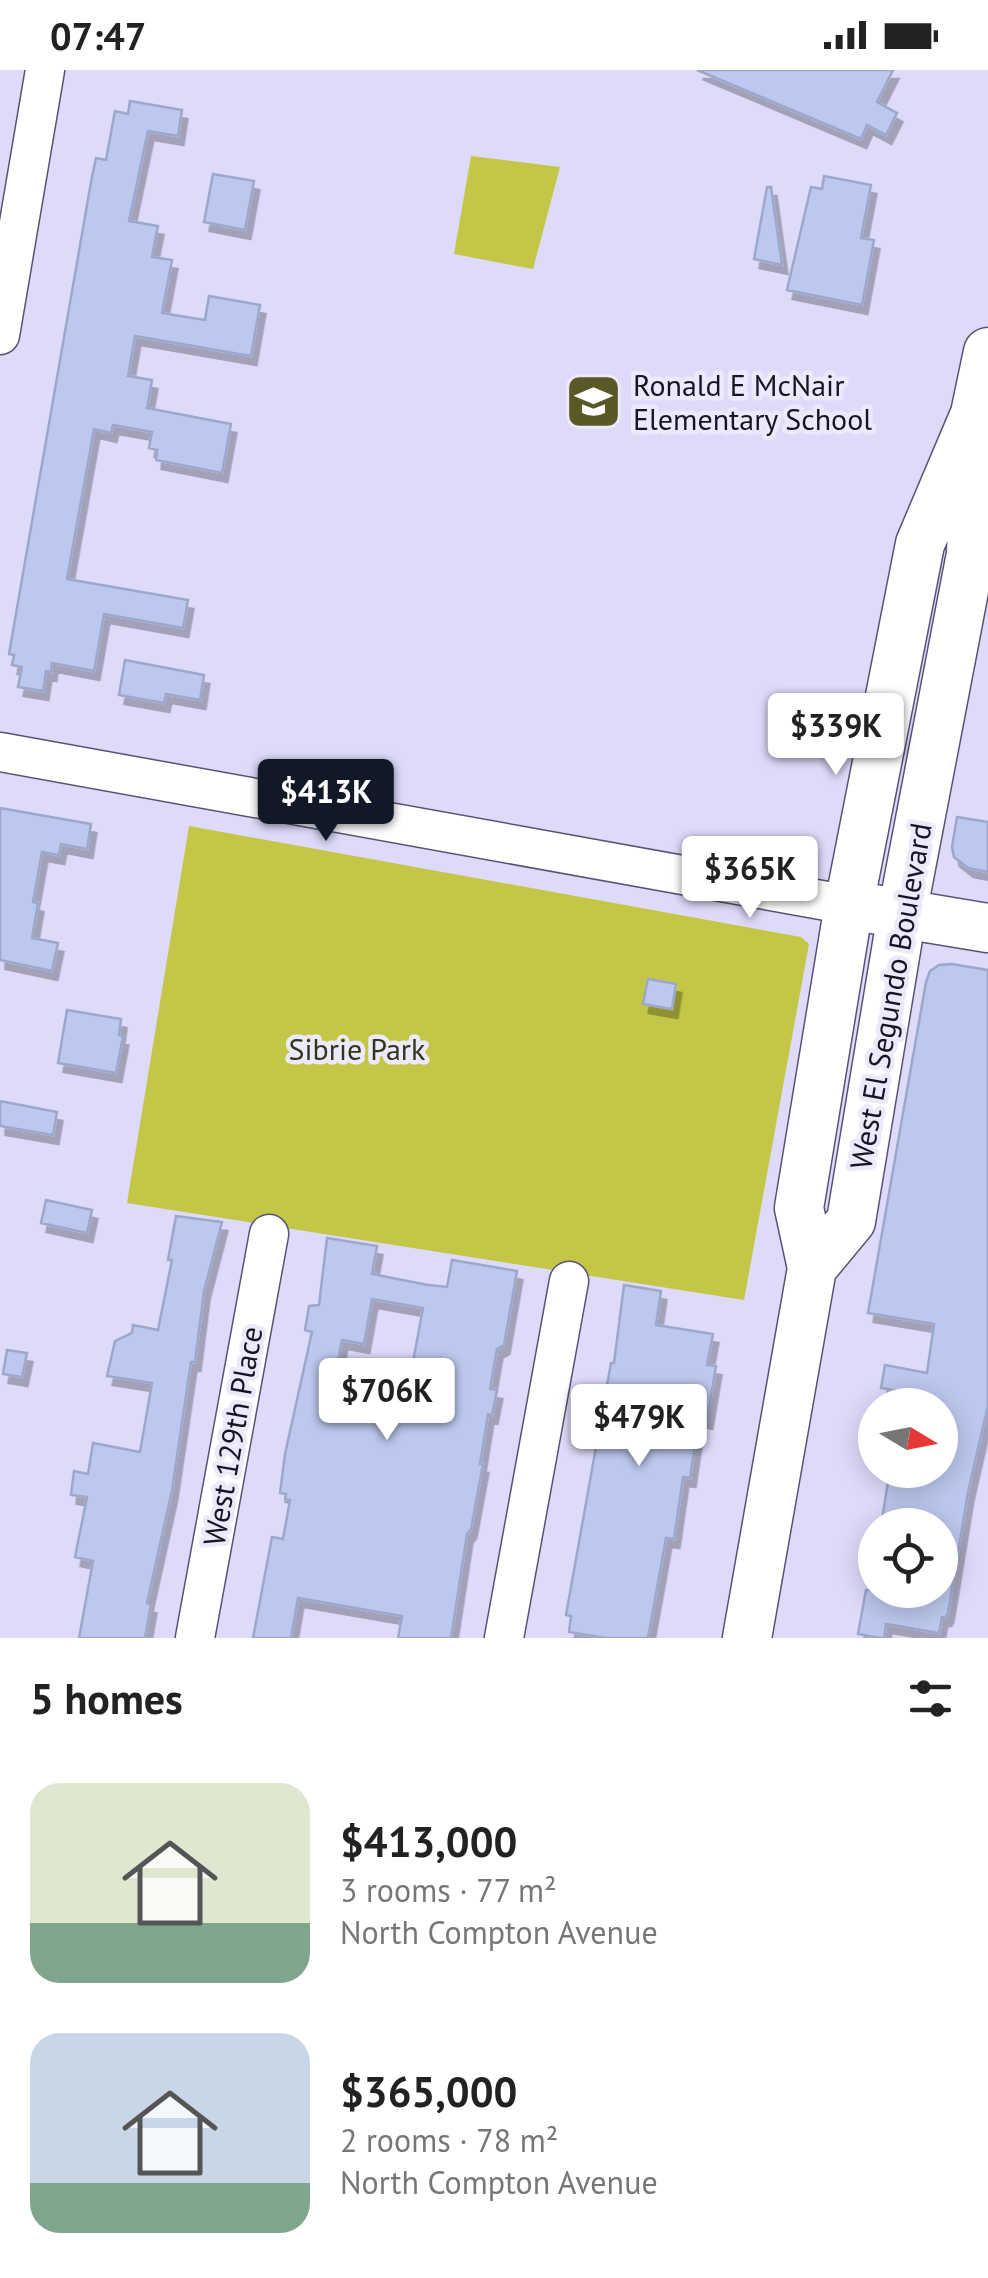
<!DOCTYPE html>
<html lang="en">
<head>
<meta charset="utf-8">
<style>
  body { margin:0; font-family:"PT Sans",sans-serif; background:#f6f6f6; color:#222; height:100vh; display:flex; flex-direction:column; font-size:38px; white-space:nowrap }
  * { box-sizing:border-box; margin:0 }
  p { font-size:32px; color:#767676 }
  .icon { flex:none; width:55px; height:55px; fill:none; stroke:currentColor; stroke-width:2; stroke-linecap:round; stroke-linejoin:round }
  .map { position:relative; height:1568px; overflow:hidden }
  .drawer { display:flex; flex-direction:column; background:#fff; flex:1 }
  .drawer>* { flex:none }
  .needle { width:65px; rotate:100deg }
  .tools { position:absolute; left:858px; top:1318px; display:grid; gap:20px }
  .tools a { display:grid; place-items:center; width:100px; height:100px; border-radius:50%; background:#fff; box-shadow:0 5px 25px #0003; font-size:50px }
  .price { position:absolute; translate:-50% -85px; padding:0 22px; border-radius:10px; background:#fff; color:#222; font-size:32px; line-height:65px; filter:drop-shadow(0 2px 5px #0008) }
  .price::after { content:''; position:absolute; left:50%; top:60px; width:30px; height:22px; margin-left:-15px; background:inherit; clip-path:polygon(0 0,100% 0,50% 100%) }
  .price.active { background:#111827; color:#fff }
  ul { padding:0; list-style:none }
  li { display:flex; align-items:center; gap:30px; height:250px; padding:0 30px }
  li span { display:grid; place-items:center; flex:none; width:280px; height:200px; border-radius:30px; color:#555 }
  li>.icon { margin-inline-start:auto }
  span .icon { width:120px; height:120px; fill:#fffc; stroke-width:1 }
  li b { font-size:42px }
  h2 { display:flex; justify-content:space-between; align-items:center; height:120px; padding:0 30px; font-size:42px }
  .status { display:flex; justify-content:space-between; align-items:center; height:70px; padding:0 50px; background:#fff; direction:ltr }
  .status svg { height:28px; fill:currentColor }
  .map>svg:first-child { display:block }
  .green { fill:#c3c646 }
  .building { fill:#bcc8ed; stroke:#9ca8cb; stroke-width:2.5; fill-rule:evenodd; filter:url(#shadow) }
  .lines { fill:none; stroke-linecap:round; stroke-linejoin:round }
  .minor-casing { stroke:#575374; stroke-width:41 }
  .major-casing { stroke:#575374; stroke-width:51 }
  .minor { stroke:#fff; stroke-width:38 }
  .major { stroke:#fff; stroke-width:48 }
  .labels { text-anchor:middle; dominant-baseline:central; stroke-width:9; stroke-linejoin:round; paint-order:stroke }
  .poi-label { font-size:30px; fill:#171523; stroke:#eceafa; text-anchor:start }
  .street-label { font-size:30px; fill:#171523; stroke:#eceafa }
  .park-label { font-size:30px; fill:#33341d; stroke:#eceafa }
</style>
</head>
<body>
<div class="status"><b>07:47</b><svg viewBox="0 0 49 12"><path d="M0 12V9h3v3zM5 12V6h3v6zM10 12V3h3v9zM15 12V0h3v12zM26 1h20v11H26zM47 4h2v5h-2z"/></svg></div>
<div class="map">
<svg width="988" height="1568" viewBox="0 0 988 1568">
  <defs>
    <filter id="shadow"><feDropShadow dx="5.5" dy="9" stdDeviation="0" flood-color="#0004"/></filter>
  </defs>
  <rect width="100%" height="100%" fill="#dedbfa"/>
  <!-- green -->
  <path class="green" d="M 471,86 L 560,97 L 533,199 L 454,184 Z
    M 189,756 L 801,867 L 809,874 L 744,1230 L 127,1133 Z"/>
  <!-- building -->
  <path class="building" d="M 697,0 L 893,0 L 877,32 L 897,43 L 886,65 L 867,55 L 861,69 Z
    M 130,31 L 182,40 L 178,66 L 148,61 L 129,151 L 158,156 L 152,187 L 172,190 L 162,243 L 205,250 L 209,226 L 260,235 L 251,286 L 135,266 L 128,306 L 152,310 L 147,338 L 231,354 L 222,403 L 156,390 L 157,380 L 149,378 L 152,362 L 113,355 L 111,363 L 94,359 L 67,509 L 188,530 L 183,558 L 104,544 L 94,601 L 52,593 L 51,602 L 46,601 L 43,621 L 18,617 L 22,597 L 12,595 L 14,585 L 9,584 L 91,112 L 96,88 L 106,90 L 115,41 L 128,44 Z
    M 213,104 L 254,111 L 245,160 L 204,152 Z
    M 824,106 L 871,115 L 861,168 L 874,170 L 862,235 L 787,220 L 811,117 L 822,119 Z
    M 767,117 L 771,117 L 782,195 L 754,189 Z
    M 125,590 L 204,605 L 200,630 L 166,624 L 164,633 L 119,625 Z
    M 0,738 L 91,754 L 87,779 L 61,774 L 59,785 L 42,782 L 33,832 L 38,833 L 32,868 L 58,873 L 52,901 L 0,890 Z
    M 957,747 L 988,752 L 988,802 L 968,798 L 954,787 L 952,777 Z
    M 952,894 L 988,900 L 988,1335 L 968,1422 L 948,1543 L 946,1547 L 942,1547 L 939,1563 L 886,1554 L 884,1568 L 880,1568 L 858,1564 L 866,1520 L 940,1520 L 940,1455 L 881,1455 L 890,1400 L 940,1400 L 940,1335 L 907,1335 L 909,1323 L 881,1318 L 885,1295 L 927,1303 L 934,1254 L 868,1243 L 926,912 L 930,901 L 939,895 Z
    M 648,909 L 676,914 L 672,939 L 643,934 Z
    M 67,940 L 121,949 L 119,965 L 123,966 L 116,1003 L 58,993 Z
    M 0,1031 L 57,1042 L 53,1065 L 0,1056 Z
    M 46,1130 L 92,1140 L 87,1163 L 41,1153 Z
    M 176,1146 L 222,1152 L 204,1221 L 195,1292 L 191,1292 L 172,1420 L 147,1533 L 151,1534 L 145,1568 L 79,1568 L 93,1491 L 75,1487 L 87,1427 L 71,1425 L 74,1401 L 88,1404 L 93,1373 L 140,1382 L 152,1313 L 107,1306 L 115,1271 L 132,1263 L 133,1255 L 158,1260 L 172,1190 L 168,1190 Z
    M 327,1168 L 377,1176 L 372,1204 L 428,1215 L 447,1217 L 452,1190 L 517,1201 L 504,1275 L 497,1279 L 490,1319 L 497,1320 L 492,1345 L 488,1344 L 480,1394 L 483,1394 L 471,1459 L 467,1464 L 451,1568 L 398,1568 L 402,1546 L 298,1528 L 291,1568 L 253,1568 L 272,1467 L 283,1469 L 290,1430 L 285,1429 L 286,1424 L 280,1423 L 285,1384 L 312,1262 L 305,1260 L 309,1236 L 319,1235 ZM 372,1229 L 423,1238 L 405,1335 L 332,1322 L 342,1270 L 364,1274 Z
    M 624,1215 L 661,1221 L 656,1255 L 713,1264 L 707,1295 L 716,1296 L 707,1350 L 699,1348 L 690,1408 L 683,1407 L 674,1469 L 666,1468 L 648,1568 L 605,1568 L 569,1562 L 571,1546 L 566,1545 L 611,1293 L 614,1293 Z
    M 7,1280 L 27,1283 L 22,1307 L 3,1304 Z"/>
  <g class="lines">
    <defs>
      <path id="minor" d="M 0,265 L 45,0
        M 0,682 L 849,835
        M 195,1568 L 269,1164
        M 504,1568 L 569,1211"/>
      <path id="major" d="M 873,839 L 988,858
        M 812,1198 L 851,1151 L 902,844 L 971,484 L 975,344 L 988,282
        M 747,1568 L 812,1198 L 799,1138 L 849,835 L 920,474 L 975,344"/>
    </defs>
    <!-- minor casing -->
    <use href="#minor" class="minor-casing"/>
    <!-- major casing -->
    <use href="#major" class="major-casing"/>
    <!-- minor -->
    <use href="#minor" class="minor"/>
    <!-- major -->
    <use href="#major" class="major"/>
  </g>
  <!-- icons -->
  <defs>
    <symbol id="school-square" viewBox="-11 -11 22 22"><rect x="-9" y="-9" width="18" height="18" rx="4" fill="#585926" stroke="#eceafa"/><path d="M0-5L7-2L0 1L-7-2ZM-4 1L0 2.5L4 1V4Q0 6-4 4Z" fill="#fff"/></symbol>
  </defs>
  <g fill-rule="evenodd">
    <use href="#school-square" x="562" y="300" width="63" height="63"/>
  </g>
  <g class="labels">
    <!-- poi labels -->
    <g class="poi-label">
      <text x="633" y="314">Ronald E McNair<tspan x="633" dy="34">Elementary School</tspan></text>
    </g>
    <!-- street labels -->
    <g class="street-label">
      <text transform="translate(890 926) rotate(-80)">West El Segundo Boulevard</text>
      <text transform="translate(232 1366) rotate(-80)">West 129th Place</text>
    </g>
    <!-- park labels -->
    <g class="park-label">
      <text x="357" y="978">Sibrie Park</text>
    </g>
  </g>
</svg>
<div class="tools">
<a><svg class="needle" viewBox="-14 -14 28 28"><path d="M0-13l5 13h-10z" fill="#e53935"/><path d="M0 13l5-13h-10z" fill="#767676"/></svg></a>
<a><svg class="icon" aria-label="locate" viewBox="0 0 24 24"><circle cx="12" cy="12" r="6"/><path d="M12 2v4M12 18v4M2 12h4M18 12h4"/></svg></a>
</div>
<b class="price" style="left:836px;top:708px">$339K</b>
<b class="price active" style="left:326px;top:774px">$413K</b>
<b class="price" style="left:750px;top:851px">$365K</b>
<b class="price" style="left:387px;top:1373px">$706K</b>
<b class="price" style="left:639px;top:1399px">$479K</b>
</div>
<section class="drawer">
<h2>5 homes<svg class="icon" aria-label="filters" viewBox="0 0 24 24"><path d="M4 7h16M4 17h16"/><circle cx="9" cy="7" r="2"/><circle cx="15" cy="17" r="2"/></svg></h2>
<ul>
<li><span style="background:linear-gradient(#dfe7d0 70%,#7fa58c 0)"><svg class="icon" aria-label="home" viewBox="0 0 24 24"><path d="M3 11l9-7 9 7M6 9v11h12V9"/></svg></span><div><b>$413,000</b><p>3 rooms · 77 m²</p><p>North Compton Avenue</p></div></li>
<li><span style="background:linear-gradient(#c9d6e8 75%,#7fa58c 0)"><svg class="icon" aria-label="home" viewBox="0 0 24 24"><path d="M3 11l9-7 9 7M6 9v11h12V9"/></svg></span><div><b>$365,000</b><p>2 rooms · 78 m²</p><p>North Compton Avenue</p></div></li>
</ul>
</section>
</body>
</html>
